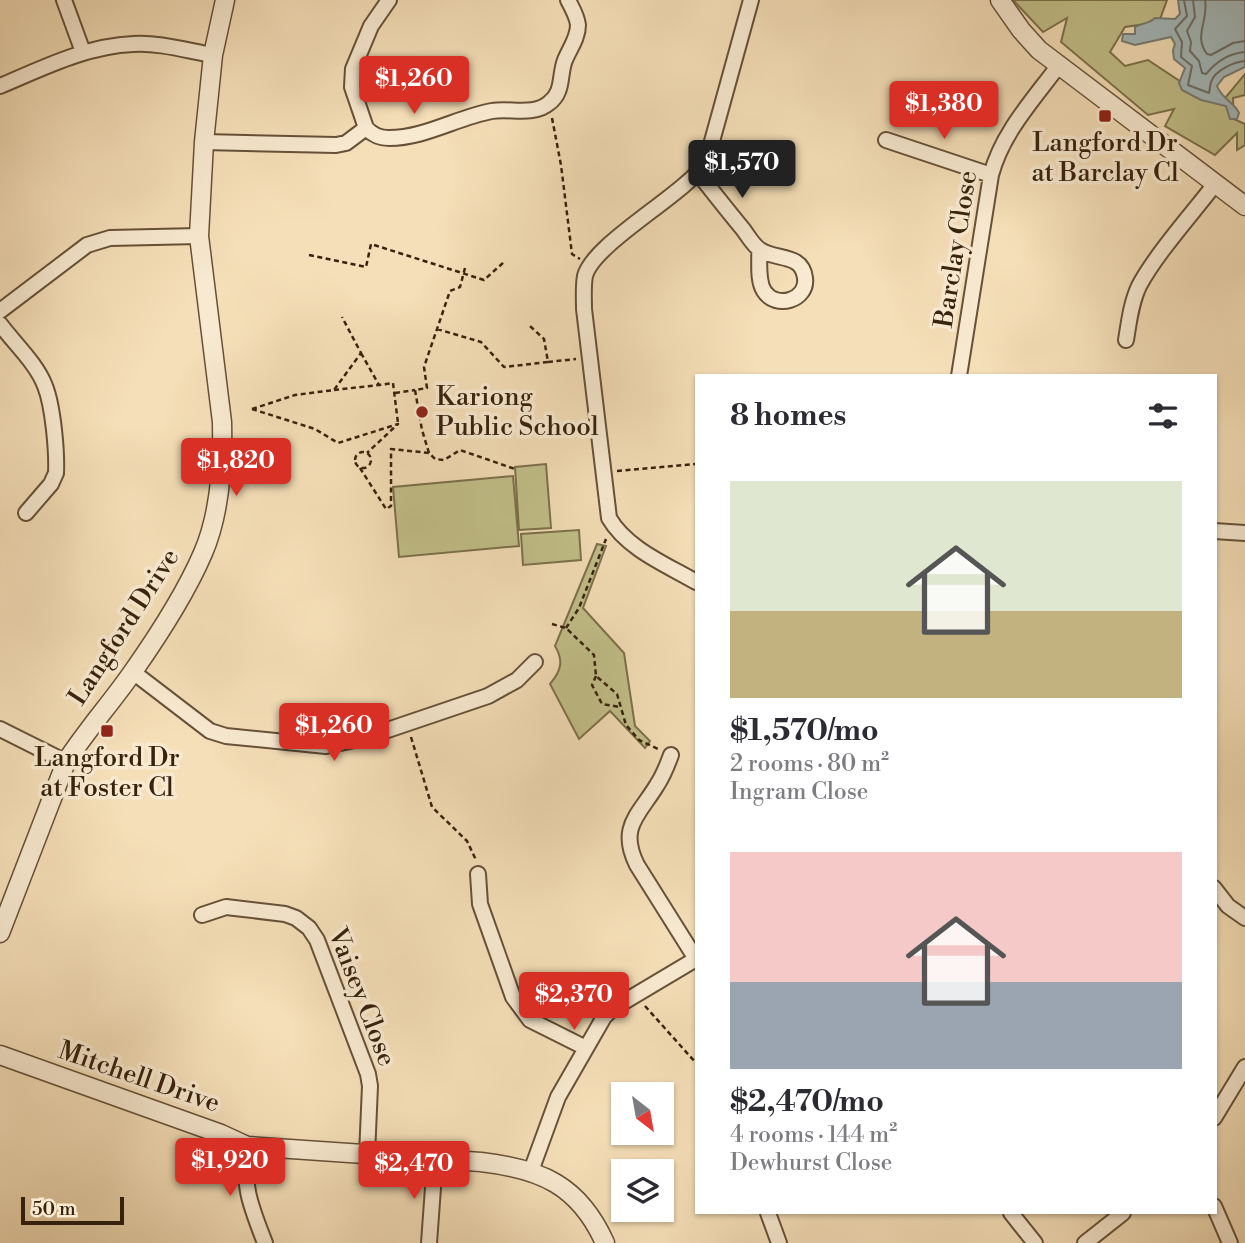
<!DOCTYPE html>
<html lang="en">
<head>
<meta charset="utf-8">
<style>
  body { margin:0; font-family:"Libre Bodoni",serif; background:#f7f7f7; color:#2b2b33; height:100vh; display:flex; flex-direction:column; font-size:26px; white-space:nowrap }
  * { box-sizing:border-box; margin:0 }
  p { font-size:23px; color:#7c7c81 }
  .icon { flex:none; width:38px; height:38px; fill:none; stroke:currentColor; stroke-width:2; stroke-linecap:round; stroke-linejoin:round }
  .map { position:relative; flex:1; overflow:hidden }
  .side { position:absolute; left:695px; top:374px; width:522px; height:840px; display:flex; flex-direction:column; background:#fff; border-radius:0px; box-shadow:0 2px 5px #0004 }
  .side>* { flex:none }
  .needle { width:46px; rotate:149deg }
  .tools { position:absolute; left:611px; top:1082px; display:grid; gap:14px }
  .tools a { display:grid; place-items:center; width:63px; height:63px; border-radius:0px; background:#fff; box-shadow:0 2px 5px #0004; font-size:35px }
  .scale { position:absolute; left:21px; bottom:18px; width:103px; box-sizing:border-box; padding-left:7px; border:4px solid #37220d; border-top:0; font-size:19px; line-height:24px; white-space:nowrap; color:#37220d; -webkit-text-stroke:5px #f8ead1; paint-order:stroke }
  .price { position:absolute; translate:-50% -60px; padding:0 16px; border-radius:7px; background:#d93025; color:#fff; font-size:23px; line-height:46px; filter:drop-shadow(0 2px 4px #0008) }
  .price::after { content:''; position:absolute; left:50%; top:42px; width:21px; height:16px; margin-left:-10px; background:inherit; clip-path:polygon(0 0,100% 0,50% 100%) }
  .price.current { background:#222; color:#fff }
  ul { padding:0; list-style:none }
  li { display:grid; align-content:center; gap:14px; height:371px; padding:0 35px }
  li span { display:grid; place-items:center; height:217px; border-radius:0px; color:#555 }
  li>.icon { margin-inline-start:auto }
  span .icon { width:126px; height:126px; fill:#fffc; stroke-width:1 }
  li b { font-size:30px }
  h2 { display:flex; justify-content:space-between; align-items:center; height:84px; padding:0 35px; font-size:30px }
  .map>svg:first-child { display:block }
  .green { fill:#c2c08a; stroke:#7c714c; stroke-width:2 }
  .water { fill:#a3b9bb; stroke:#787d75; stroke-width:2 }
  .lines { fill:none; stroke-linecap:round; stroke-linejoin:round }
  .shore { stroke:#6d6e64; stroke-width:2 }
  .minor-casing { stroke:#665138; stroke-width:18 }
  .tertiary-casing { stroke:#665138; stroke-width:21 }
  .path { stroke:#37220d; stroke-width:2.5; stroke-dasharray:5 3.5; stroke-linecap:butt }
  .minor { stroke:#f8ead1; stroke-width:14 }
  .tertiary { stroke:#f8ead1; stroke-width:18 }
  .poi-dot { fill:#8f2418; stroke:#f8ead1; stroke-width:2.5 }
  .labels { text-anchor:middle; dominant-baseline:central; stroke-width:7; stroke-linejoin:round; paint-order:stroke }
  .poi-label { font-size:26px; fill:#37220d; stroke:#f8ead1 }
  .street-label { font-size:26px; fill:#37220d; stroke:#f8ead1 }
</style>
</head>
<body>
<div class="map">
<svg width="1245" height="1243" viewBox="0 0 1245 1243">
  <rect width="100%" height="100%" fill="#f5dfb8"/>
  <filter id="stains"><feTurbulence type="fractalNoise" baseFrequency=".00286" numOctaves="4"/><feColorMatrix values="0 0 0 0 .2 0 0 0 0 .09 0 0 0 0 .02 0 0 0 .5 -.17"/></filter>
  <radialGradient id="worn" r=".72"><stop offset=".6" stop-color="#630" stop-opacity="0"/><stop offset="1" stop-color="#630" stop-opacity=".3"/></radialGradient>
  <!-- green -->
  <path class="green" d="M 1013,0 L 1167,0 L 1159,22 L 1125,27 L 1110,52 L 1125,66 L 1148,60 L 1195,91 L 1221,103 L 1245,74 L 1245,95 L 1233,98 L 1234,119 L 1245,124 L 1245,145 L 1237,150 L 1237,133 L 1215,155 L 1165,126 L 1174,109 L 1148,115 L 1061,42 L 1067,18 L 1043,32 Z
    M 546,464 L 551,528 L 519,530 L 515,467 Z
    M 513,476 L 519,546 L 399,557 L 393,487 Z
    M 579,530 L 581,560 L 523,565 L 521,534 Z
    M 597,544 L 606,546 L 583,608 L 624,653 L 635,726 L 650,741 L 645,748 L 610,711 L 579,739 L 550,684 C 561,671 564,661 555,646 Z"/>
  <!-- water -->
  <path class="water" d="M 1178,0 L 1245,0 L 1245,67 L 1224,77 L 1217,86 C 1222,99 1234,102 1239,113 L 1237,119 L 1230,119 L 1226,106 L 1201,100 L 1182,90 L 1179,83 L 1185,68 L 1174,59 L 1173,50 L 1175,44 L 1171,37 L 1135,45 L 1122,41 L 1123,34 L 1135,34 L 1135,27 C 1142,23 1149,24 1155,18 L 1175,19 L 1180,14 Z"/>
  <g class="lines">
    <!-- shore -->
    <path class="shore" d="M 1184,0 L 1187,16 L 1175,29 L 1182,42 L 1181,57 L 1192,66 L 1188,85 L 1209,93 C 1210,89 1210,86 1211,82 C 1215,70 1234,62 1245,61
      M 1193,0 L 1195,17 L 1187,31 L 1191,42 L 1190,51 L 1199,61 L 1202,73 L 1206,74 C 1216,62 1230,53 1245,52
      M 1205,0 C 1209,20 1193,36 1207,54 L 1211,55 L 1233,43 L 1245,41"/>
    <defs>
      <path id="minor" d="M 64,0 L 83,52
        M 0,86 C 43,68 86,46 133,44 C 157,42 189,51 213,55
        M 366,128 L 352,87 L 353,69 L 371,26 L 389,0
        M 886,140 L 991,175
        M 204,142 L 336,145 L 346,143 L 366,128 C 373,135 379,138 389,138 C 425,138 458,117 492,111 C 511,108 534,116 549,103 C 564,92 559,75 565,60 C 570,48 578,38 578,25 C 577,16 572,8 568,0
        M 698,173 C 713,192 727,210 742,228 C 747,234 752,244 759,249 C 774,261 802,252 805,278 C 808,300 776,310 764,291 C 757,280 760,262 759,249
        M 0,311 L 87,245 L 110,238 L 199,236
        M 0,324 C 14,343 37,364 45,386 C 53,406 57,451 56,473 L 51,484 L 26,513
        M 1126,340 C 1129,322 1131,303 1139,286 C 1156,254 1192,214 1215,184
        M 959,376 L 991,175 C 1002,133 1033,100 1059,65
        M 1214,531 L 1245,533
        M 696,582 C 667,565 627,549 609,518 L 584,309 C 584,298 583,287 585,276 C 593,244 682,196 706,163 L 751,0
        M 133,672 L 210,731 L 226,736 L 326,746 L 364,738 L 488,696 L 517,680 L 535,662
        M 0,729 L 66,762
        M 671,755 C 667,766 663,776 657,785 C 639,815 618,827 637,865 L 696,959
        M 478,874 L 480,904 L 513,997 L 530,1020 L 586,1048
        M 1214,888 L 1228,906 L 1245,918
        M 202,915 L 226,907 L 285,914 L 296,918 L 309,928 L 317,940 L 368,1074 L 370,1086 L 367,1155
        M 1214,1118 L 1245,1067
        M 247,1146 C 243,1189 250,1204 265,1243
        M 531,1171 L 558,1097 L 604,1017 L 612,1009 L 696,959
        M 1214,1206 L 1230,1243
        M 768,1213 L 779,1243
        M 1011,1213 L 1035,1243
        M 429,1243 L 435,1160
        M 1085,1243 L 1123,1213"/>
      <path id="tertiary" d="M 1000,0 L 1021,30 L 1039,50 L 1245,206
        M 0,933 L 66,762 C 86,731 111,703 132,673 C 158,636 185,595 203,553 C 220,514 223,465 222,422 L 199,236 L 204,142 L 213,55 L 225,0
        M 0,1055 L 221,1134 L 247,1146 L 481,1162 C 541,1169 579,1185 605,1243"/>
    </defs>
    <!-- minor casing -->
    <use href="#minor" class="minor-casing"/>
    <!-- tertiary casing -->
    <use href="#tertiary" class="tertiary-casing"/>
    <!-- path -->
    <path class="path" d="M 552,118 L 561,165 L 572,254 L 580,259
      M 309,255 L 366,267 L 371,244 L 484,280 L 504,262
      M 437,329 L 481,342 L 504,367 L 548,362 L 544,339 L 530,326
      M 361,353 L 379,385 L 393,383 L 398,423
      M 548,362 L 576,359
      M 334,390 L 379,385
      M 395,393 L 415,390
      M 252,409 L 315,429 L 338,443 L 398,424 L 367,453
      M 252,409 L 295,395 L 334,390 L 361,353 L 342,317
      M355 460a8 8 0 1 1 16 0a8 8 0 1 1-16 0Z
      M 429,453 L 422,430 L 415,390 L 427,388 L 424,367 L 450,291 L 460,287 L 465,268
      M 360,468 L 386,509 L 391,506 L 391,449 L 429,453 L 435,459 L 444,460 L 460,450 L 515,469
      M 617,471 L 696,464
      M 552,624 L 566,628 L 594,655 L 596,676 L 617,694 L 626,725 L 639,740 L 658,749
      M 566,628 L 579,608 L 606,539
      M 596,676 L 592,685 L 602,704 L 620,707
      M 411,737 L 432,807 L 467,841 L 476,860
      M 645,1006 L 696,1063"/>
    <!-- minor -->
    <use href="#minor" class="minor"/>
    <!-- tertiary -->
    <use href="#tertiary" class="tertiary"/>
  </g>
  <!-- markers -->
  <g class="poi-dot">
    <rect x="1098" y="109" width="14" height="14" rx="3.5"/>
    <circle cx="422" cy="412" r="7"/>
    <rect x="100" y="724" width="14" height="14" rx="3.5"/>
  </g>
  <g class="labels">
    <!-- poi labels -->
    <g class="poi-label">
      <text x="1105" y="143">Langford Dr<tspan x="1105" dy="30">at Barclay Cl</tspan></text>
      <text x="436" y="397" text-anchor="start">Kariong<tspan x="436" dy="30">Public School</tspan></text>
      <text x="107" y="758">Langford Dr<tspan x="107" dy="30">at Foster Cl</tspan></text>
    </g>
    <!-- street labels -->
    <g class="street-label">
      <text transform="translate(956 249) rotate(-81)">Barclay Close</text>
      <text transform="translate(124 627) rotate(-57)">Langford Drive</text>
      <text transform="translate(362 997) rotate(69)">Vaisey Close</text>
      <text transform="translate(139 1077) rotate(19)">Mitchell Drive</text>
    </g>
  </g>
  <rect width="100%" height="100%" filter="url(#stains)"/>
  <rect width="100%" height="100%" fill="url(#worn)"/>
</svg>
<div class="tools">
<a><svg class="needle" viewBox="-14 -14 28 28"><path d="M0-13l5 13h-10z" fill="#e53935"/><path d="M0 13l5-13h-10z" fill="#7c7c81"/></svg></a>
<a><svg class="icon" aria-label="layers" viewBox="0 0 24 24"><path d="M12 4l9 5-9 5-9-5zM3 14l9 5 9-5"/></svg></a>
</div>
<div class="scale">50 m</div>
<b class="price" style="left:414px;top:116px">$1,260</b>
<b class="price" style="left:944px;top:141px">$1,380</b>
<b class="price current" style="left:742px;top:200px">$1,570</b>
<b class="price" style="left:236px;top:498px">$1,820</b>
<b class="price" style="left:334px;top:763px">$1,260</b>
<b class="price" style="left:574px;top:1032px">$2,370</b>
<b class="price" style="left:230px;top:1198px">$1,920</b>
<b class="price" style="left:414px;top:1201px">$2,470</b>
<section class="side">
<h2>8 homes<svg class="icon" aria-label="filters" viewBox="0 0 24 24"><path d="M4 7h16M4 17h16"/><circle cx="9" cy="7" r="2"/><circle cx="15" cy="17" r="2"/></svg></h2>
<ul>
<li><span style="background:linear-gradient(#dfe7d0 60%,#c2b280 0)"><svg class="icon" aria-label="home" viewBox="0 0 24 24"><path d="M3 11l9-7 9 7M6 9v11h12V9"/></svg></span><div><b>$1,570/mo</b><p>2 rooms · 80 m²</p><p>Ingram Close</p></div></li>
<li><span style="background:linear-gradient(#f6c9c9 60%,#9aa5b1 0)"><svg class="icon" aria-label="home" viewBox="0 0 24 24"><path d="M3 11l9-7 9 7M6 9v11h12V9"/></svg></span><div><b>$2,470/mo</b><p>4 rooms · 144 m²</p><p>Dewhurst Close</p></div></li>
</ul>
</section>
</div>
</body>
</html>
